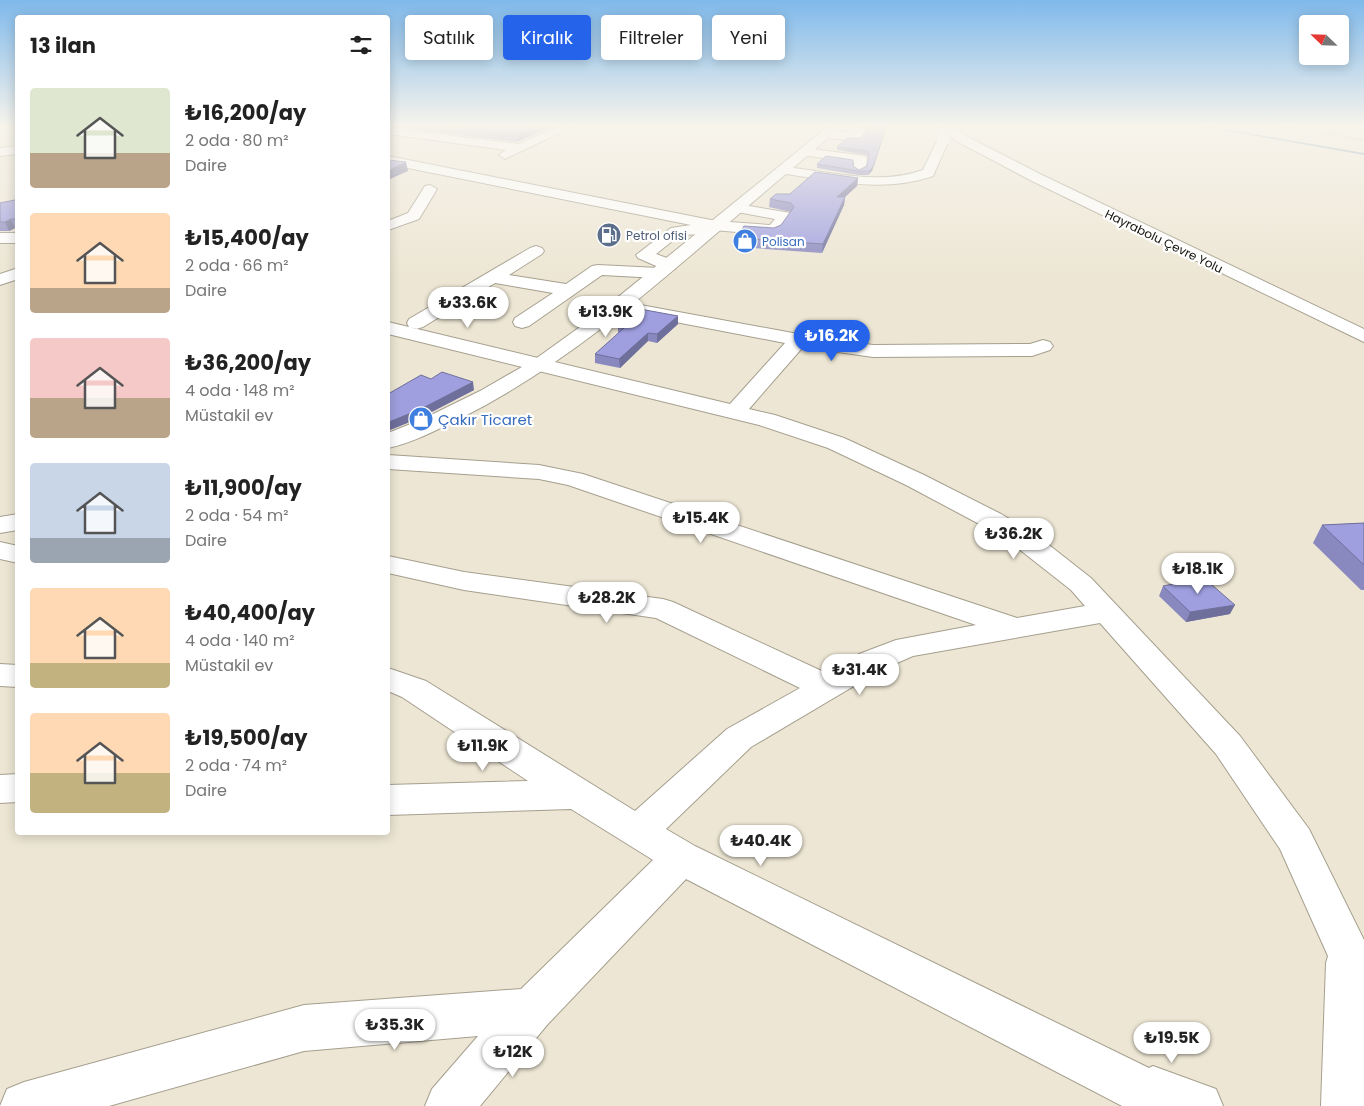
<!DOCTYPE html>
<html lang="tr">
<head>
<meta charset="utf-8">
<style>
  body { margin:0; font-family:Poppins,sans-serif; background:#f6f6f6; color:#222; height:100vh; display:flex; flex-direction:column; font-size:19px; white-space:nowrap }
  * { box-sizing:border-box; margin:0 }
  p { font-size:16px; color:#767676 }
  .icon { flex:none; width:28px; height:28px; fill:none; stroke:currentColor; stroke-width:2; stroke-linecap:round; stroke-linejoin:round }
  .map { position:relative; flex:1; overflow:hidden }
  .panel { position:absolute; left:15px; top:15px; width:375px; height:820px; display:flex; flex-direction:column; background:#fff; border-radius:5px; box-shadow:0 2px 12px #0003 }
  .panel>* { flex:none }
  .top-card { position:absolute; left:405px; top:15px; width:475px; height:45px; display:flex; gap:10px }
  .needle { width:32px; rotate:293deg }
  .tools { position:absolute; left:1299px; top:15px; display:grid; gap:10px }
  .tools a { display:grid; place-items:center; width:50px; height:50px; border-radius:5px; background:#fff; box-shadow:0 2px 12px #0003; font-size:25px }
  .price { position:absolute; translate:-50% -42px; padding:0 11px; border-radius:18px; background:#fff; color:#222; font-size:16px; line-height:32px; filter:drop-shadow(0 1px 2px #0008) }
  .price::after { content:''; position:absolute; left:50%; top:30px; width:15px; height:11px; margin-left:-8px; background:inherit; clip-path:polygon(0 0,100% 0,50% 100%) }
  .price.on { background:#2563eb; color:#fff }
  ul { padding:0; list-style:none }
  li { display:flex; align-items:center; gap:15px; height:125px; padding:0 15px }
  li span { display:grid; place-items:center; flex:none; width:140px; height:100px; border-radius:5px; color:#555 }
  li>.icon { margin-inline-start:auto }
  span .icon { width:60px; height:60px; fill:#fffc; stroke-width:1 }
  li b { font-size:21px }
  h2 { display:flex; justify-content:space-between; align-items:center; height:60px; padding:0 15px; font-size:21px }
  .chip { padding:0 18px; border-radius:5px; background:#fff; box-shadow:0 2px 12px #0003; font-size:18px; line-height:45px }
  .chip.on { background:#2563eb; color:#fff }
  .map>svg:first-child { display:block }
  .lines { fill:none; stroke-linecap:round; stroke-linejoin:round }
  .stream { fill:#618cab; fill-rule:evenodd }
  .minor-casing { stroke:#a59f8e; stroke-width:2 }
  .major-casing { stroke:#a59f8e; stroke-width:2 }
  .path { stroke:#999486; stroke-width:1; stroke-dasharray:2.5 1; stroke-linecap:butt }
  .minor { fill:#fff; fill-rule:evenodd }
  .major { fill:#fff; fill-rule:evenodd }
  .major-bridge-casing { stroke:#a59f8e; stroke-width:14; stroke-linecap:butt }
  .major-bridge { stroke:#fff; stroke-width:13 }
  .wall { fill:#8989c0 }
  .shaded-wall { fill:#6f6f9c }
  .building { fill:#9f9fdf; stroke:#6f6f9c }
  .labels { text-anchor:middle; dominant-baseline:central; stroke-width:4.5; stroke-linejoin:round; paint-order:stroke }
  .far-service-label { font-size:12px; fill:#4e5e75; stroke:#fff; text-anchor:start }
  .far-shop-label { font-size:12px; fill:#366cbe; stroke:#fff; text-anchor:start }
  .far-street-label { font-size:12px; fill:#13110a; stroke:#fff }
  .shop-label { font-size:15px; fill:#366cbe; stroke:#fff; text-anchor:start }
</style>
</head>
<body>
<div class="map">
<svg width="1364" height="1106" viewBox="0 0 1364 1106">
  <rect width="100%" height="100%" fill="#ede6d4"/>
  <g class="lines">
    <!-- stream -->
    <path class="stream" d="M 1194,125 L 1201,125 L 1364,153 L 1364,155 Z"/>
    <defs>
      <path id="minor" d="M 561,125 L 576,125 L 505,159 L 499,155 L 506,150 L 388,134 L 388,128 L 519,144 Z
        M 831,125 L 851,125 L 865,129 L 867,131 L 859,140 L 855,141 L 822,137 L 820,135 L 822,133 L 826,131 L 853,132 L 833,127 Z
        M 18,146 L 18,154 L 0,156 L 0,148 Z
        M 805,148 L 865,156 L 867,159 L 866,168 L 860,172 L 854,168 L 854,162 L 801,155 L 799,152 L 801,149 Z
        M 388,156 L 716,221 L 770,225 L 775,219 L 732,211 L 730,208 L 732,205 L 737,204 L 785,212 L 790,213 L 792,216 L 779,233 L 774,235 L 713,230 L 706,234 L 680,235 L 656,254 L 675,261 L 677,265 L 675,269 L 663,269 L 638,258 L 636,255 L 671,228 L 691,225 L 388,164 Z
        M 430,185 L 437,189 L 419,219 L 388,230 L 388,221 L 408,213 L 425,186 Z
        M 0,233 L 18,233 L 18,243 L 0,243 Z
        M 536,246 L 542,248 L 544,251 L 542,254 L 509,275 L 566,284 L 592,266 L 598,265 L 659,268 L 665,269 L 667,273 L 665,277 L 659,278 L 602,275 L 529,326 L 522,328 L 515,326 L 513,322 L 515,318 L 553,293 L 495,283 L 423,327 L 416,329 L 409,327 L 407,323 L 409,319 L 530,248 Z
        M 18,268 L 18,279 L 0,285 L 0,274 Z
        M 619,301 L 798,334 L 873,345 L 1030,344 L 1043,340 L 1050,342 L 1053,346 L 1050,350 L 1032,356 L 873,357 L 803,347 L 749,409 L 775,415 L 844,438 L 924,475 L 1001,514 L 1035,534 L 1091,578 L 1240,736 L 1309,829 L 1364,940 L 1364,1106 L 1321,1106 L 1326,963 L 1328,956 L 1280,849 L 1216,754 L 1100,623 L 913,656 L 881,670 L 751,747 L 666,829 L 695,846 L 1149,1068 L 1153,1066 L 1216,1089 L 1223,1106 L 1122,1106 L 686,879 L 547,1025 L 480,1106 L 425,1106 L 432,1089 L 478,1036 L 304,1051 L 109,1106 L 0,1106 L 7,1089 L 24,1082 L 304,1005 L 521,989 L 653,860 L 571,809 L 388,815 L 388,785 L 528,781 L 402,697 L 388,691 L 388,668 L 426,681 L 635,811 L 727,729 L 800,688 L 656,618 L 464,590 L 388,573 L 388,556 L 464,572 L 663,599 L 673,602 L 826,673 L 859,654 L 896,640 L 976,625 L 568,485 L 539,479 L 388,469 L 388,455 L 539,465 L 583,474 L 1017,618 L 1085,606 L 1071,590 L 1015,546 L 983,526 L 906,485 L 828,448 L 759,425 L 388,334 L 388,322 L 730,404 L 785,343 L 613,310 L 610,306 L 613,302 Z
        M 0,542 L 18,546 L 18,563 L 0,559 Z
        M 0,664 L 18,665 L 18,687 L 0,686 Z
        M 18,774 L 18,802 L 0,803 L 0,775 Z"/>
      <path id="major" d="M 830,125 L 843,125 L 793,168 C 835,173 881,185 923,170 L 939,137 L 943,136 L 949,140 L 933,176 C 884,193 835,181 786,174 C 682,261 583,357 461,418 C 438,429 413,443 388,448 L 388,433 L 423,419 L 480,391 L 534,360 L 591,319 Z
        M 935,125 L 949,125 L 966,136 L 1042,175 L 1364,329 L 1364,342 L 1032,181 L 958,142 Z
        M 18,514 L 18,530 L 0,533 L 0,517 Z"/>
    </defs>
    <!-- minor casing -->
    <use href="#minor" class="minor-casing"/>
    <!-- major casing -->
    <use href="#major" class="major-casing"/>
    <!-- path -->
    <path class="path" d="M 1274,125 L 1364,140"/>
    <!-- minor -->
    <use href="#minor" class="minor"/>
    <!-- major -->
    <use href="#major" class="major"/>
    <defs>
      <path id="major-bridge" d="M 943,140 L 948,125"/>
    </defs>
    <!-- major-bridge casing -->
    <use href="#major-bridge" class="major-bridge-casing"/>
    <!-- major-bridge -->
    <use href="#major-bridge" class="major-bridge"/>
  </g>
  <!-- wall -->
  <path class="wall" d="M 388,125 L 554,125 L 517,142 L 388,126 L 388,127 Z
    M 864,125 L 887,125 L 872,171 L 868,175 L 858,175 L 817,168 L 817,164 L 853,166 L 859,170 L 867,166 L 869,159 L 867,155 L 837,150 L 837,147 L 861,138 L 868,130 L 864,127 Z
    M 858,178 L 857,186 L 845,197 L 844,205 L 822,253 L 738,247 L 738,238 L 774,228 L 781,225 L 791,212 L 769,207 L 770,199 Z
    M 18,195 L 18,228 L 15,228 L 9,231 L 0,231 L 0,203 L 15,200 Z
    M 678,316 L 678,324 L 657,343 L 648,341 L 620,368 L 595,363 L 595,354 L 618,334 L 618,327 Z
    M 474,390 L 422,417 L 390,430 L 388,429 L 388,394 Z
    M 1364,523 L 1364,590 L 1361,590 L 1313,543 L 1322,525 Z
    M 1163,586 L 1230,614 L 1186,622 L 1159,596 Z"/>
  <!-- shaded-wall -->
  <path class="shaded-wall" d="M 536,125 L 554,125 L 517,142 L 517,134 Z
    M 887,125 L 872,171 L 868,175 L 869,171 Z
    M 406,162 L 408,171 L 388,180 L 388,171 Z
    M 858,178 L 857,186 L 836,205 L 837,197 Z
    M 845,197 L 844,205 L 822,253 L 823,244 Z
    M 11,219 L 15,228 L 9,231 L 5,222 Z
    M 678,316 L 678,324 L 657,343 L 657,334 Z
    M 648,333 L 648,341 L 620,368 L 619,359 Z
    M 473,382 L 474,390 L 422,417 L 390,430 L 389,422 Z
    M 1235,605 L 1230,614 L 1186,622 L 1190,612 Z"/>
  <!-- building -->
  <path class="building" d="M 443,125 L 536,125 L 517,134 Z
    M 867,125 L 887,125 L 873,167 L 869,171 L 859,171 L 817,164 L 826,156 L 853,160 L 853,166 L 859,170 L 867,166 L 869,155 L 867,151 L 837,147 L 847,138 L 861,138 L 869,129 L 869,126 Z
    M 388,160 L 406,162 L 388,171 Z
    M 815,172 L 858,178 L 837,197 L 845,197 L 823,244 L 738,238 L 744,226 L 774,228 L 781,225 L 794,207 L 791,203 L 770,199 L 776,194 L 790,194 Z
    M 18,195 L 18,219 L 11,219 L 5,222 L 0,222 L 0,203 L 15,200 L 16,196 Z
    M 640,309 L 678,316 L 657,334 L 648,333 L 619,359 L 595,354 L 624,328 L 618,327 Z
    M 442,372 L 473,382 L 421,409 L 389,422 L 388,421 L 388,394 L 421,375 L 431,379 Z
    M 1364,523 L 1364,565 L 1322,525 Z
    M 1204,578 L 1235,605 L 1190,612 L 1163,586 Z"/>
  <!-- sky -->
  <linearGradient id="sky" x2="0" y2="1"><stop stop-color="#7fb9eb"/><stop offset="0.45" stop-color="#f7f4ec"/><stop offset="1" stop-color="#f7f4ec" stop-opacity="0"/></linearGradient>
  <rect width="1364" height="280" fill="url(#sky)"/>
  <!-- icons -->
  <defs>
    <symbol id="fuel-disc" viewBox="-11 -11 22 22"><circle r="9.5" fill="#5c6f8a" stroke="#fff"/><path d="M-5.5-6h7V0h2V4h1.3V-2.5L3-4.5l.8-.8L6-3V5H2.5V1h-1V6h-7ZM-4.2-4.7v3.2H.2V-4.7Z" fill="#fff"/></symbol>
    <symbol id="shop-disc" viewBox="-11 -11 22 22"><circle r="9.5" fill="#3f7fe0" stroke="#fff"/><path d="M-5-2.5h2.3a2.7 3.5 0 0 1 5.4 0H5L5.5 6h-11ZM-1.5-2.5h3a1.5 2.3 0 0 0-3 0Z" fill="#fff"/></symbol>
  </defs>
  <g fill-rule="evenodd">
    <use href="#fuel-disc" x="595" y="221" width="28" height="28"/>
    <use href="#shop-disc" x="731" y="227" width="28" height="28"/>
    <use href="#shop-disc" x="407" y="405" width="28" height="28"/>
  </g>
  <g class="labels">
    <!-- far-service labels -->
    <g class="far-service-label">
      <text x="626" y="235">Petrol ofisi</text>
    </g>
    <!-- far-shop labels -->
    <g class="far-shop-label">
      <text x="762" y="241">Polisan</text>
    </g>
    <!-- far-street labels -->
    <g class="far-street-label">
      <text transform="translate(1164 241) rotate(26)">Hayrabolu Çevre Yolu</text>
    </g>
    <!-- shop labels -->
    <g class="shop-label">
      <text x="438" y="419">Çakır Ticaret</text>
    </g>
  </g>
</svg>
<div class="tools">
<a><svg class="needle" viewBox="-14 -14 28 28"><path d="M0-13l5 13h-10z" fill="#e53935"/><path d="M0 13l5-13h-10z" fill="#767676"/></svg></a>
</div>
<b class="price" style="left:468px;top:329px">₺33.6K</b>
<b class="price" style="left:606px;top:338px">₺13.9K</b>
<b class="price on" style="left:832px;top:362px">₺16.2K</b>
<b class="price" style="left:701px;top:544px">₺15.4K</b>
<b class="price" style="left:1014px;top:560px">₺36.2K</b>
<b class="price" style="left:1198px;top:595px">₺18.1K</b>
<b class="price" style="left:607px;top:624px">₺28.2K</b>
<b class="price" style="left:860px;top:696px">₺31.4K</b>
<b class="price" style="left:483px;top:772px">₺11.9K</b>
<b class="price" style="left:761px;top:867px">₺40.4K</b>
<b class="price" style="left:395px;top:1051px">₺35.3K</b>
<b class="price" style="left:1172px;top:1064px">₺19.5K</b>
<b class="price" style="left:513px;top:1078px">₺12K</b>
<div class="top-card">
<a class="chip">Satılık</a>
<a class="chip on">Kiralık</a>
<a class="chip">Filtreler</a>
<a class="chip">Yeni</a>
</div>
<section class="panel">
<h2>13 ilan<svg class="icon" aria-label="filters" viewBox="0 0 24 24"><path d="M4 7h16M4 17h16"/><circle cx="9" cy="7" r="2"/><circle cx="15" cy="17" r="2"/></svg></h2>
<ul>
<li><span style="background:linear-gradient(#dfe7d0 65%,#b9a48a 0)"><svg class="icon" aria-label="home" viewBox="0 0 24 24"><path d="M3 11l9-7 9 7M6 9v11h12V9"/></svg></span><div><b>₺16,200/ay</b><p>2 oda · 80 m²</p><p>Daire</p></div></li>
<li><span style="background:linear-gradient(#ffd9b3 75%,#b9a48a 0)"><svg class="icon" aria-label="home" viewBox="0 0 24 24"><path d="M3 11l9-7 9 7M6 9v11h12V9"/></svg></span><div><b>₺15,400/ay</b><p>2 oda · 66 m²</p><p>Daire</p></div></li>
<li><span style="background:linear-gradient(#f6c9c9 60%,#b9a48a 0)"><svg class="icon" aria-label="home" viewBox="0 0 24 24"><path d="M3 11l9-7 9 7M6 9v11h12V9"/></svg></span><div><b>₺36,200/ay</b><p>4 oda · 148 m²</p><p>Müstakil ev</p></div></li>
<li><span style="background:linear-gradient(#c9d6e8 75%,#9aa5b1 0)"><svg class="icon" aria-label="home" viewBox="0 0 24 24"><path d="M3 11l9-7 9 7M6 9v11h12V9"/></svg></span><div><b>₺11,900/ay</b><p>2 oda · 54 m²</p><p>Daire</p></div></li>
<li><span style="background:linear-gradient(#ffd9b3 75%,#c2b280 0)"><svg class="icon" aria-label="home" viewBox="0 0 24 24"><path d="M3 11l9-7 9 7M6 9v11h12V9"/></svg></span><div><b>₺40,400/ay</b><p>4 oda · 140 m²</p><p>Müstakil ev</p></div></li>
<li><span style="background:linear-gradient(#ffd9b3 60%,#c2b280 0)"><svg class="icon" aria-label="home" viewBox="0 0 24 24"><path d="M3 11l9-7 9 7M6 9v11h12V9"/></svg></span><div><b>₺19,500/ay</b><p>2 oda · 74 m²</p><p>Daire</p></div></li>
</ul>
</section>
</div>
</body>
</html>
